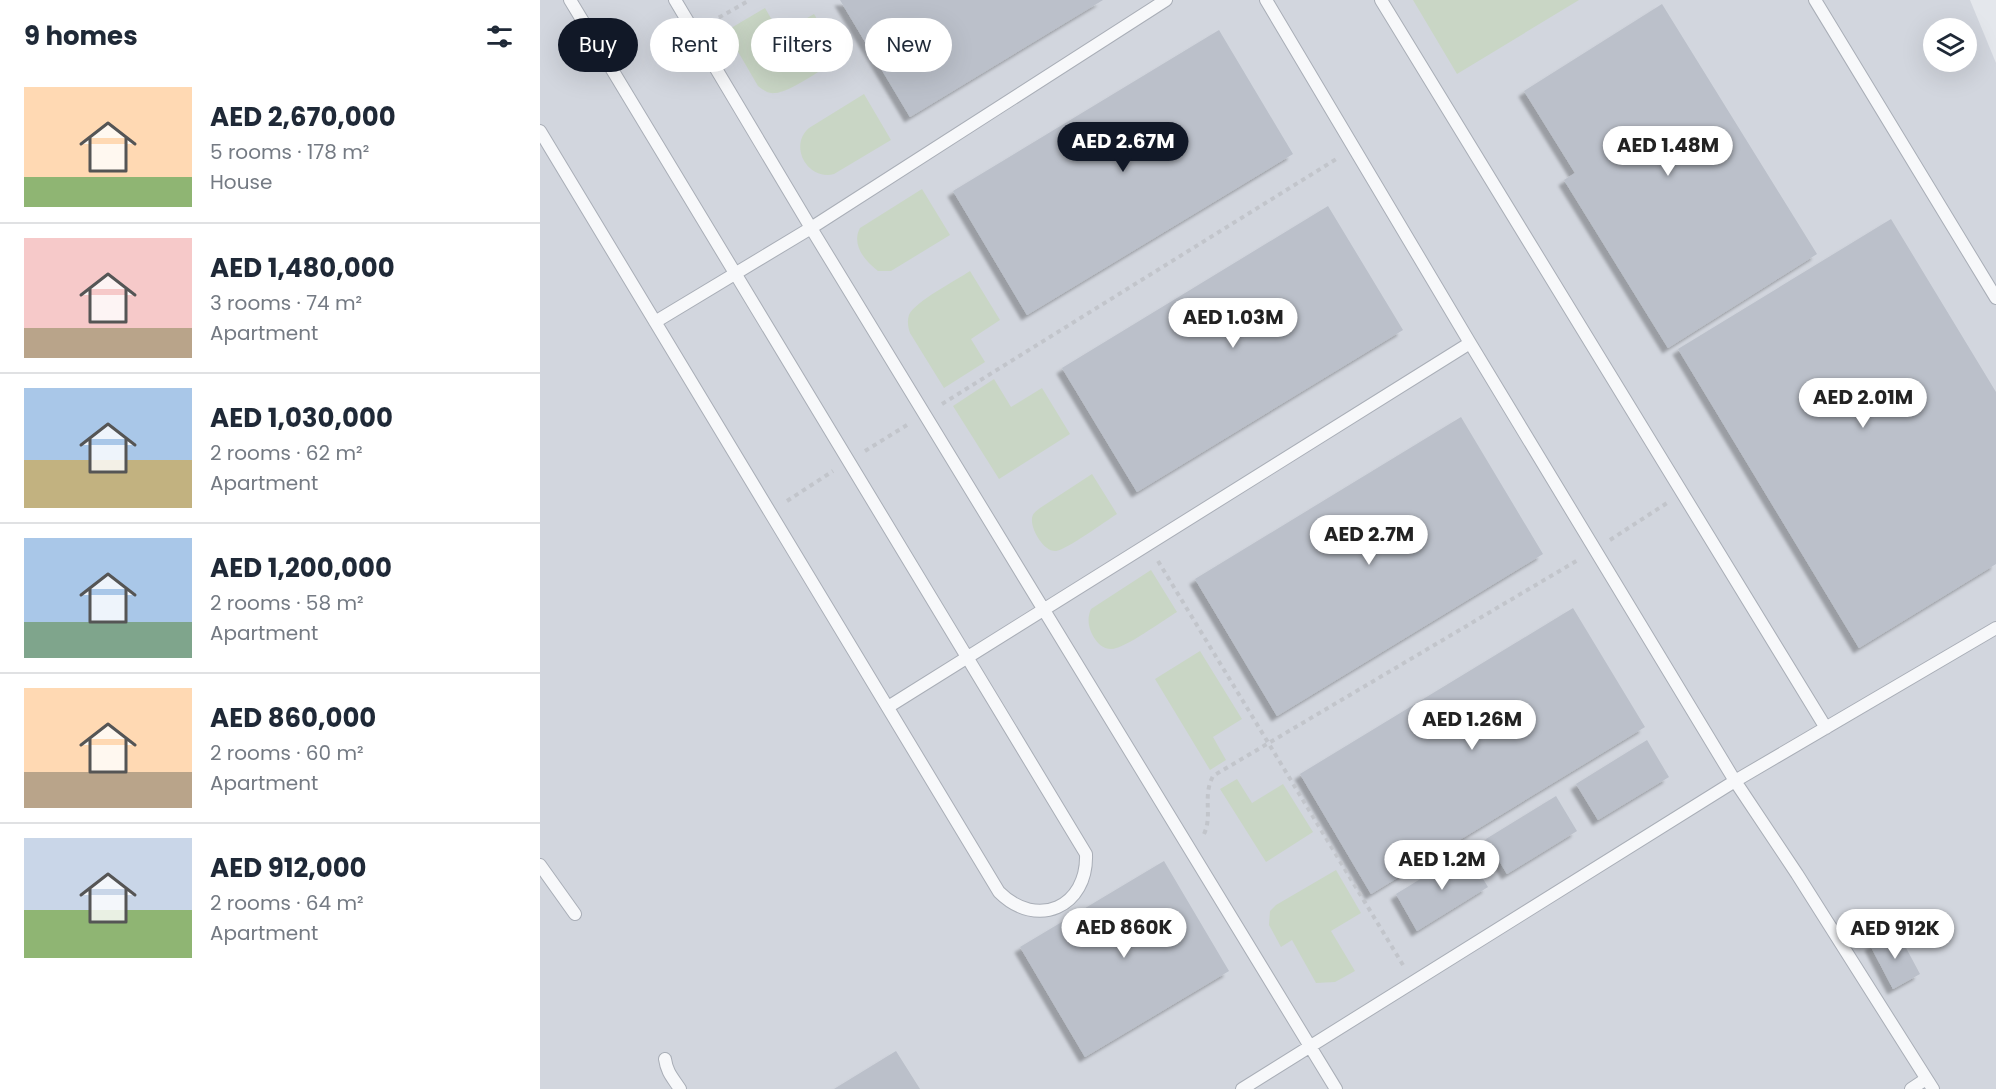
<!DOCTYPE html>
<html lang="en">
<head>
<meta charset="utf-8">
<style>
  body { margin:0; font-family:Poppins,sans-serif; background:#f6f6f7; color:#1f2937; height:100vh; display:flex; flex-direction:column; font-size:22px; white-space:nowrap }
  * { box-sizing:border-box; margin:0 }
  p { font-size:20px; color:#747a83 }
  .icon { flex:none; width:33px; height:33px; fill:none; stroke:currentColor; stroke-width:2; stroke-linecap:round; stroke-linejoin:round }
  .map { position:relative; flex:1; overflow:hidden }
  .sheet { display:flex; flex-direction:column; background:#fff; width:540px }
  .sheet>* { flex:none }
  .hud { position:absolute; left:18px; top:18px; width:570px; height:54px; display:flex; gap:12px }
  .tools { position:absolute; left:1383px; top:18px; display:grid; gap:12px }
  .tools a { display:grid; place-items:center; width:54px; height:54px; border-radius:50%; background:#fff; box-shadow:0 6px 24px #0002; font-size:30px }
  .price { position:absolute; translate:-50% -51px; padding:0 14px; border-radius:21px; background:#fff; color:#222; font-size:20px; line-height:39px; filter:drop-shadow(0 2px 3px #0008) }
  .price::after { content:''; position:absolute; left:50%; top:36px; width:18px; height:14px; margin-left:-9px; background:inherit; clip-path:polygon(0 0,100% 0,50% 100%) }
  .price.current { background:#111827; color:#fff }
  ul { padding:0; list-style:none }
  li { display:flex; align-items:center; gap:18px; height:150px; padding:0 24px }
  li+li { border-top:2px solid #e0e1e3 }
  li span { display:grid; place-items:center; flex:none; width:168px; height:120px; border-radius:0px; color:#555 }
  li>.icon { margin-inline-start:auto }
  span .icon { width:72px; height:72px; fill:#fffc; stroke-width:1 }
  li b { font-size:26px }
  h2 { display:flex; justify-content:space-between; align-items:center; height:72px; padding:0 24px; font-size:26px }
  .pill { padding:0 21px; border-radius:27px; background:#fff; box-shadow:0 6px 24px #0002; font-size:21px; line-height:54px }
  .pill.current { background:#111827; color:#fff }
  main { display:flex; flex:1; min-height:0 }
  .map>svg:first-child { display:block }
  .built { fill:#d2d6de; fill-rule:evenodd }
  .green { fill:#c9d6c5 }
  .building { fill:#bbc0ca; filter:url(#shadow) }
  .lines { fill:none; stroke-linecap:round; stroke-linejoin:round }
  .service-casing { stroke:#a9aeb7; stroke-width:14 }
  .path { stroke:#c2c5cb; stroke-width:4; stroke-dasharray:4.5 4.5; stroke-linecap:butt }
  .service { stroke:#f7f8fa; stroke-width:12 }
</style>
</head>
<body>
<main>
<section class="sheet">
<h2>9 homes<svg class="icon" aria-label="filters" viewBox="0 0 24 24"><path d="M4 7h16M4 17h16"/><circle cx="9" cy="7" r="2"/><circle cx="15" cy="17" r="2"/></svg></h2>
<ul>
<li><span style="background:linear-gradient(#ffd9b3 75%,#8fb573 0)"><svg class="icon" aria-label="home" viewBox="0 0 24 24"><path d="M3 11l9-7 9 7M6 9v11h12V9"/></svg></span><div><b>AED 2,670,000</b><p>5 rooms · 178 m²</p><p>House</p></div></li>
<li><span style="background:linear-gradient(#f6c9c9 75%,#b9a48a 0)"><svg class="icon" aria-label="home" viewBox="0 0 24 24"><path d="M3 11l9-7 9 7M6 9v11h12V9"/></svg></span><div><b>AED 1,480,000</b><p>3 rooms · 74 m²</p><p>Apartment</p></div></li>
<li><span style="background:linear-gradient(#a9c7e8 60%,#c2b280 0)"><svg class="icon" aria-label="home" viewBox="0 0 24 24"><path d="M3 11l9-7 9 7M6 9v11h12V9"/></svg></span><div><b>AED 1,030,000</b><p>2 rooms · 62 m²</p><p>Apartment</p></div></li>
<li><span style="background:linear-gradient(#a9c7e8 70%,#7fa58c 0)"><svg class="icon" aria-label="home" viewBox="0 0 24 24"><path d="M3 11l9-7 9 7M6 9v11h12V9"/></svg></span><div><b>AED 1,200,000</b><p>2 rooms · 58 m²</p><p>Apartment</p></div></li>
<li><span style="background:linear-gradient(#ffd9b3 70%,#b9a48a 0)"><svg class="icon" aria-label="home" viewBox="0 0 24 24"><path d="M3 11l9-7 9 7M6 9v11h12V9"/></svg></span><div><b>AED 860,000</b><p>2 rooms · 60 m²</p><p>Apartment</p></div></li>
<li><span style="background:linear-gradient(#c9d6e8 60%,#8fb573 0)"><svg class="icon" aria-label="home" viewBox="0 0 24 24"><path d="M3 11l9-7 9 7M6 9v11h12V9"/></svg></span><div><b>AED 912,000</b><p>2 rooms · 64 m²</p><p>Apartment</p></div></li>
</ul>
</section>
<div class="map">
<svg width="1456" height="1089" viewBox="0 0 1456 1089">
  <defs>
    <filter id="shadow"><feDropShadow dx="-5.5" dy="5.5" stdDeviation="1.5" flood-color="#0004"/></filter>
  </defs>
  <rect width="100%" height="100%" fill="#e4e7ec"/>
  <!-- built -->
  <path class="built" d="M 0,0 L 1430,0 L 1456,63 L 1456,1089 L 0,1089 ZM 1394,28 L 1426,28 L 1426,62 L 1394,62 Z"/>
  <!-- green -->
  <path class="green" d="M 873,0 L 1039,0 L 917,74 Z
    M 225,8 L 240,34 L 274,14 L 300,58 C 287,66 249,93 235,93 C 228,94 223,90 218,86 L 186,31 Z
    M 324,94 L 351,140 L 294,174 C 268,181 248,146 269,128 Z
    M 382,189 L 410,235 L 351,271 L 338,271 C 325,261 311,245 320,228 Z
    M 430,271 L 460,320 L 431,339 L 445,362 L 404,388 L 370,333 C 368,327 367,321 369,315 C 374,302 417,280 430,271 Z
    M 454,379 L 471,407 L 502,388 L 530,434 L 459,479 L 413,406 Z
    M 552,474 L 577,514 C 566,521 526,550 516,551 C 504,552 491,530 492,519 C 492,514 496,511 500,508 Z
    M 611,570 L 637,612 C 623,620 585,649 571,649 C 563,649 557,643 553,636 C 548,627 547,618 551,609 Z
    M 660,651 L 702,719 L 673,737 L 686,760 L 670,770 L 615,679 Z
    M 697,779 L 712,803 L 743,784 L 773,832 L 726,862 L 680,789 Z
    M 796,870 L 821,913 L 791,931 L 815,971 L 795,982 L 776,983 L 752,940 L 741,947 L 729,925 L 730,911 L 736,905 Z"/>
  <!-- building -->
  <path class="building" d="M 300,0 L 563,0 L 370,117 Z
    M 1122,4 L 1277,254 L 1128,348 L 1024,180 L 1035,173 L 984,91 Z
    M 679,30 L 753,154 L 487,315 L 413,191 Z
    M 788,206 L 863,330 L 597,492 L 522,368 Z
    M 1351,219 L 1456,392 L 1456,564 L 1319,648 L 1138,349 Z
    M 921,417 L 1003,554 L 737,716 L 655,579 Z
    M 1033,608 L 1105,727 L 831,894 L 760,774 Z
    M 1107,740 L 1129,777 L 1058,820 L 1036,784 Z
    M 1016,796 L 1037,831 L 967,874 L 946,839 Z
    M 926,851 L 948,887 L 877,931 L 856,894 Z
    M 624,861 L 689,971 L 545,1057 L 480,947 Z
    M 1357,931 L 1380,974 L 1353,989 L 1330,945 Z
    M 356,1051 L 380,1089 L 294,1089 Z"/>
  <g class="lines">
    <defs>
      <path id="service" d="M 135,0 L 271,228 L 796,1089
        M 726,0 L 930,343 L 1195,781 L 1257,874 L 1393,1089
        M 841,0 L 1286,728
        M 1275,0 L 1456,298
        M 0,131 L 459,892 C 497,930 548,907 546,854 L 30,0
        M 115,322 L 271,228 L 626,0
        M 348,707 L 930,343
        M 0,865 L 35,914
        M 125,1059 C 127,1073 133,1078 140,1089
        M 702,1089 L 1195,781 L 1456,628
        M 1371,1089 L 1386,1079"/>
    </defs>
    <!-- service casing -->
    <use href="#service" class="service-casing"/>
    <!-- path -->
    <path class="path" d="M 171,22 L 210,0
      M 402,404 L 798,158
      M 325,451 L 367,425
      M 247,501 L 293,471
      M 1070,540 L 1127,503
      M 618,561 L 863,965
      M 664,834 C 673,815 662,797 673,776 L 1038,560"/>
    <!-- service -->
    <use href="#service" class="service"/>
  </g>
</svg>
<div class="tools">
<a><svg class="icon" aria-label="layers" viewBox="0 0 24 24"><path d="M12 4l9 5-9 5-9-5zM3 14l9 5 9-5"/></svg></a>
</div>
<b class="price current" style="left:583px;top:173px">AED 2.67M</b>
<b class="price" style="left:1128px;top:177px">AED 1.48M</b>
<b class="price" style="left:693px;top:349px">AED 1.03M</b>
<b class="price" style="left:1323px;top:429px">AED 2.01M</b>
<b class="price" style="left:829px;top:566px">AED 2.7M</b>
<b class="price" style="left:932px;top:751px">AED 1.26M</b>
<b class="price" style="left:902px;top:891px">AED 1.2M</b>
<b class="price" style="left:584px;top:959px">AED 860K</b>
<b class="price" style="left:1355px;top:960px">AED 912K</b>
<div class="hud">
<a class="pill current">Buy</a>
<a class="pill">Rent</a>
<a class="pill">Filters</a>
<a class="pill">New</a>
</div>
</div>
</main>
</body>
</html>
